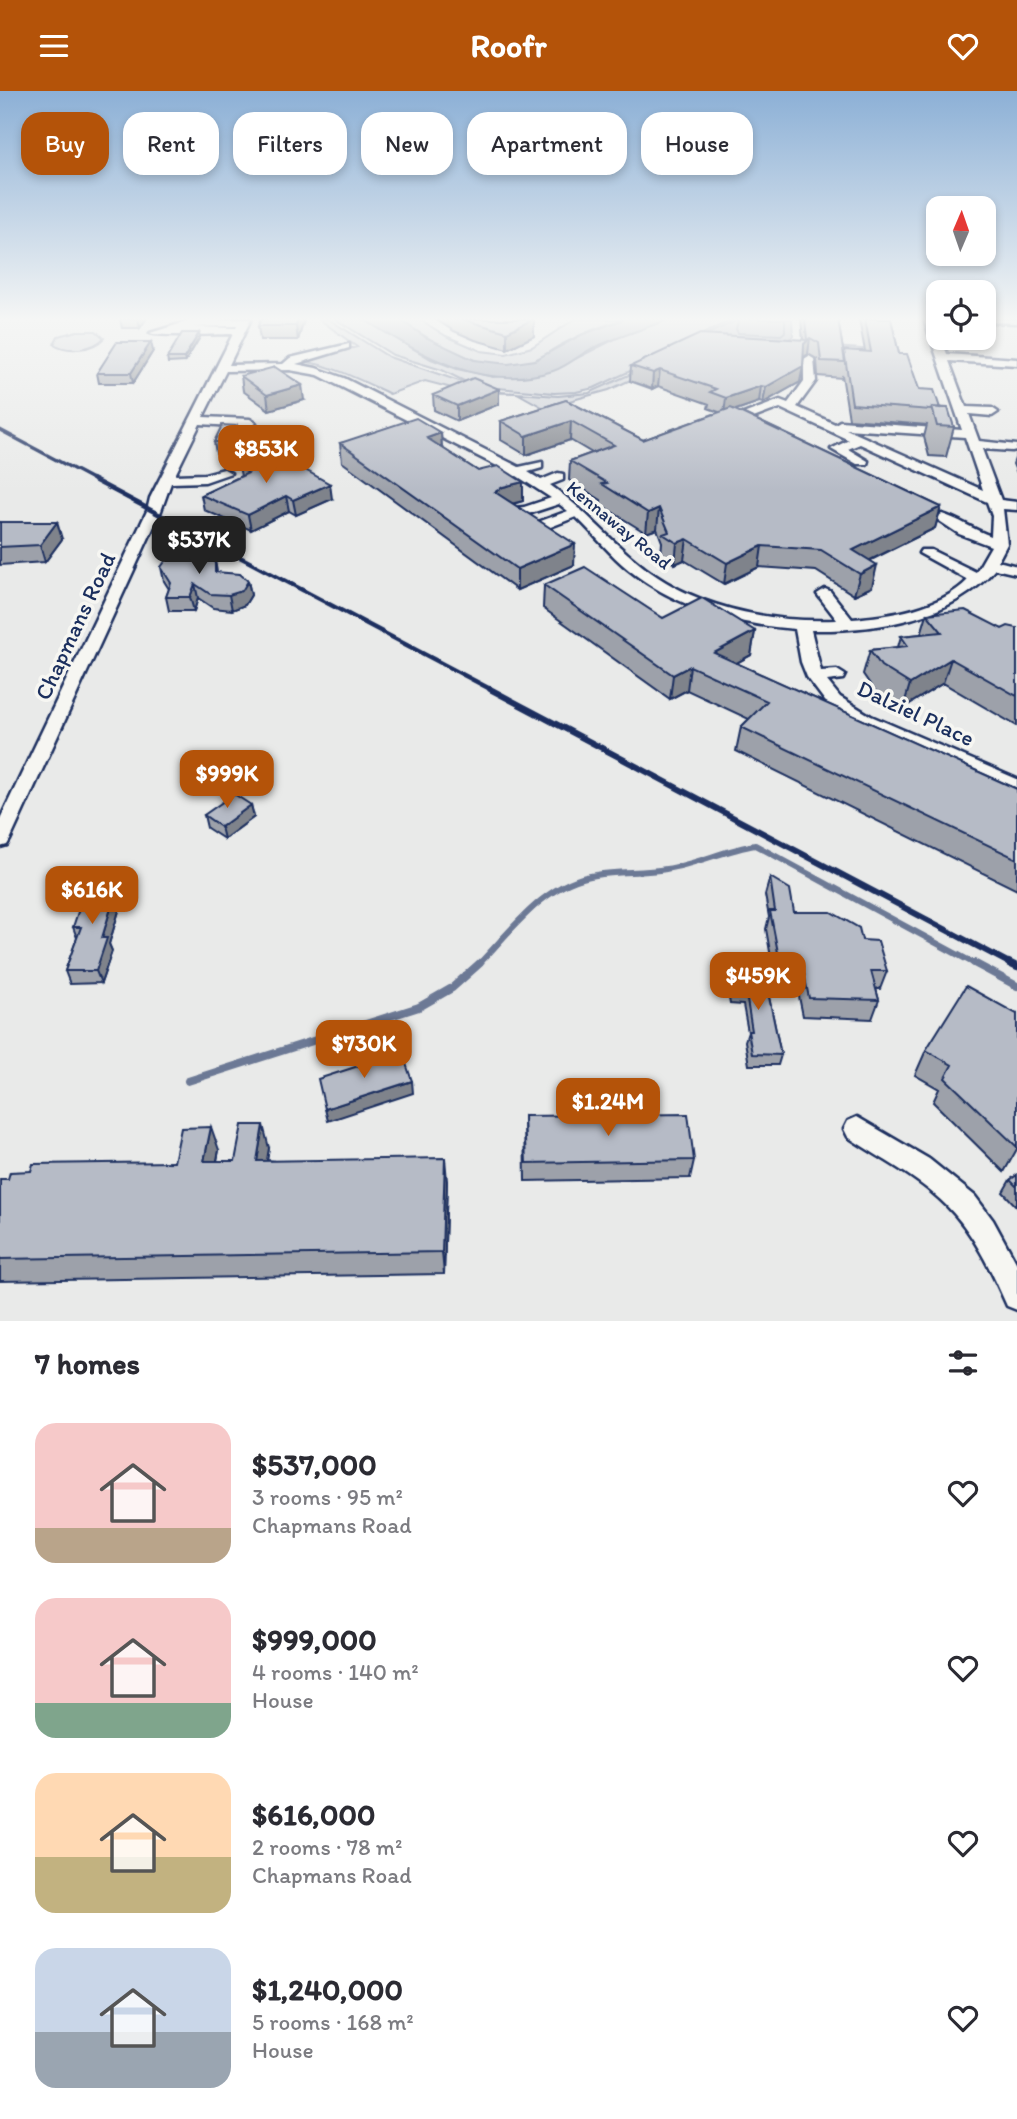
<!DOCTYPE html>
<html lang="en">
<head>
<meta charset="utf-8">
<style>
  body { margin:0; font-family:Itim,sans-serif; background:#f2f2f3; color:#2b2b33; height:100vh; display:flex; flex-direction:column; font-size:26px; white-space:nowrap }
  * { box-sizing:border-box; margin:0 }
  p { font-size:23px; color:#7c7c81 }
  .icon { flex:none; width:38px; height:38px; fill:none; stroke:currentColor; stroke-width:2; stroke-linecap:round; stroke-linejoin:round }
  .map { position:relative; height:1230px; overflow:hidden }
  .drawer { display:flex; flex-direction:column; background:#fff; flex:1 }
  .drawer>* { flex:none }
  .hud { position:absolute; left:21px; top:21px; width:976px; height:63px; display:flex; gap:14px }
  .needle { width:46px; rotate:2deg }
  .controls { position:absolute; left:926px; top:105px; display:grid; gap:14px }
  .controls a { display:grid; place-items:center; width:70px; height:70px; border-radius:14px; background:#fff; box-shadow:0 4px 10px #0003; font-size:35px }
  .price { position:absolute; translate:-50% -60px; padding:0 16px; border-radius:14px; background:#b45309; color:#fff; font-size:23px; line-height:46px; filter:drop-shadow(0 2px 4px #0008) }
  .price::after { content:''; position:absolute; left:50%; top:42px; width:21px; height:16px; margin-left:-10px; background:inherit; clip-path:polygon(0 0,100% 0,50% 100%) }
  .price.on { background:#222; color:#fff }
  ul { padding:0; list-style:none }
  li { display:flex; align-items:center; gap:21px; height:175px; padding:0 35px }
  li span { display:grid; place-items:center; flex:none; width:196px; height:140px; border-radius:21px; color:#555 }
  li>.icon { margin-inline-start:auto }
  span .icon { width:84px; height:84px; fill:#fffc; stroke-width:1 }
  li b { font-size:30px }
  h2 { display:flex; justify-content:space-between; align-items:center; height:84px; padding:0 35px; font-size:30px }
  .pill { padding:0 24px; border-radius:21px; background:#fff; box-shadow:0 4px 10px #0003; font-size:24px; line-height:63px }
  .pill.on { background:#b45309; color:#fff }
  header { display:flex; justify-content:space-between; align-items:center; height:91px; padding:0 35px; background:#b45309; color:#fff; font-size:32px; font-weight:800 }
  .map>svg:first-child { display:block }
  .green { fill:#caced5; stroke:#727e9a; stroke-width:2 }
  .water { fill:#a2aaba; stroke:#6c7995; stroke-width:2 }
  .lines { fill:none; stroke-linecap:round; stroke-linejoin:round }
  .shore { stroke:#516083; stroke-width:2 }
  .stream-far1 { stroke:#6c7995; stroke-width:6 }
  .stream { stroke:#6c7995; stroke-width:8 }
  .minor-casing { stroke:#1b2f5e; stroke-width:5 }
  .minor { fill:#f6f6f2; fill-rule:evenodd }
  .rail-far3 { stroke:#1b2f5e; stroke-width:3.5 }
  .rail-far2 { stroke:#1b2f5e; stroke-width:4.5 }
  .rail-far1 { stroke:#1b2f5e; stroke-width:6 }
  .rail { stroke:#1b2f5e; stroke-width:8 }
  .wall { fill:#9da1aa; stroke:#1b2f5e; stroke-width:2 }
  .shaded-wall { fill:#7f838b; stroke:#1b2f5e; stroke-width:2 }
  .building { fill:#b6bbc6; stroke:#1b2f5e; stroke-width:2 }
  .labels { text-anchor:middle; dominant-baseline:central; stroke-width:7; stroke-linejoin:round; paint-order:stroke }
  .far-street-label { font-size:19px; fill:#1b2f5e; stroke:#f6f6f2 }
  .street-label { font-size:23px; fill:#1b2f5e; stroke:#f6f6f2 }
</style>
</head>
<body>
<header><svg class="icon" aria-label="menu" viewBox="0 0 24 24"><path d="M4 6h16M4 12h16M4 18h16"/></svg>Roofr<svg class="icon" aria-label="heart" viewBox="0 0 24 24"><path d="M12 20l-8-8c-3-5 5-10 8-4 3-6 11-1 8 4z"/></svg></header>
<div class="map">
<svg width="1017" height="1230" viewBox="0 0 1017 1230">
  <rect width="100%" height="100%" fill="#e9eae9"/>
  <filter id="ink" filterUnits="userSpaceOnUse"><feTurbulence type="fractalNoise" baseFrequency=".0143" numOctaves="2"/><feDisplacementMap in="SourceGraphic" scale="14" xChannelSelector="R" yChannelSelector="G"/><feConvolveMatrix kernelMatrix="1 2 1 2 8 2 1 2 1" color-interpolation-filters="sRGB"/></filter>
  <g filter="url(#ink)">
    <!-- green -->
    <path class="green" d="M 319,228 L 328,228 L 389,266 L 488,300 L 558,305 L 589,302 L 684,259 L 701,256 L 609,299 L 544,317 L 517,302 L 467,301 L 425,290 L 390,303 C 360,289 332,274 301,270 L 357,256 Z
      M 335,228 L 363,228 L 431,268 L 457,278 L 493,286 L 551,280 L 617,247 L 670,228 L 734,228 L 696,246 L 890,260 L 866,262 L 675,259 L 594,297 L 576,301 L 554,302 L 474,295 L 442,279 L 393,264 Z
      M 399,228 L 419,228 L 446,245 L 481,260 L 506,263 L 532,256 L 575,228 L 625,228 C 603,234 581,243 561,254 C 551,259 543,266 533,270 C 487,286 435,253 399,228 Z
      M 77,240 L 96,240 L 104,247 C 93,259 68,262 54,253 L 58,245 Z"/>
    <!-- water -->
    <path class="water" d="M 363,228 L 399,228 L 425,246 L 474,269 L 508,273 L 535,269 L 581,244 L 625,228 L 670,228 C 645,237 620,245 595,256 C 580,263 568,275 553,280 C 482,302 420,263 363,228 Z
      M 740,228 L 792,228 L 793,245 L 789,248 L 703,245 Z"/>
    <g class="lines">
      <!-- shore -->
      <path class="shore" d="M 739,228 L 736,238 L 738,242 L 781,244 L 785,241 L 785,228"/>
      <!-- stream-far1 -->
      <path class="stream-far1" d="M 478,874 C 512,839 545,791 596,784 C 619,780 643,782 666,778 C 697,773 725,759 755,754 L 977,874"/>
      <!-- stream -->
      <path class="stream" d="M 974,872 L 1017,895
        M 188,990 L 419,916 L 452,897 L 480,872"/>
      <defs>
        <path id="minor" d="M 241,228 L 251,228 L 229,274 L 283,273 L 290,267 L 349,253 L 349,257 L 296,273 L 316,277 L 344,287 L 519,376 L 542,371 L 542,377 L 528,381 L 541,389 L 558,382 L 563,383 L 563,389 L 550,394 C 582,416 605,444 635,469 C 690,516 767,532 837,529 L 817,503 L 825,498 L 830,500 L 852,528 C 890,525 941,517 968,489 L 919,462 L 921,459 L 931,459 L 976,481 L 991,455 L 959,443 L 935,427 L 942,423 C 959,428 974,439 991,445 L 992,425 L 987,411 L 860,353 L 848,358 L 868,370 L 867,373 L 857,373 L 831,358 L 849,349 L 780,317 L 740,332 L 722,332 L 722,326 L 738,325 L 780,309 L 788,312 L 804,290 L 804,268 L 809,265 L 814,268 L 816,290 L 797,316 L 835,333 L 840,330 L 962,339 L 924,228 L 934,228 L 938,247 L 941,247 L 947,263 L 1017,268 L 1017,274 L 949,270 L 966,316 L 992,317 L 998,321 L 992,325 L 969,323 L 979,350 L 1017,354 L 1016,359 L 1012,360 L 982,358 L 1001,409 L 1017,411 L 1017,419 L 1003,418 L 1007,453 L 998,470 L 1017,475 L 1017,483 L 995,478 C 952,529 875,540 811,539 L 821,580 L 837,579 L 845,584 L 843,588 L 827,590 L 840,606 L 871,625 L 1017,688 L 1017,703 L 859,633 L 828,614 L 807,586 L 801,571 L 795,538 C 738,534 675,516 629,479 C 610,464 594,443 576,426 L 548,437 L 538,437 L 538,431 L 568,420 L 559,413 L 525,424 L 503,424 L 503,418 L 524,416 L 551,407 L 517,385 L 502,387 L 500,384 L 507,380 L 318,284 L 290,279 L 226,280 L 203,326 L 250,328 L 256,332 L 250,336 L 200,333 L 175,384 L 205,383 L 224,378 L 231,382 L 205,391 L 171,392 L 161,420 L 10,749 L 7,754 L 0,756 L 0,728 L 147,420 L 150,407 L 233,243 C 219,243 156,246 150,242 L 189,230 ZM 237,235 L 236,237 L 193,236 ZM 846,338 L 965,346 L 983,399 Z
          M 987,228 L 1017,228 L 1017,232 L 992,231 Z
          M 247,340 L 262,353 L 255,367 L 234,375 L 224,375 L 224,369 L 244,364 L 249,354 L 241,344 Z
          M 857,1026 L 929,1068 L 975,1105 L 993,1129 L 1017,1173 L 1017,1219 L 1007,1215 C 991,1179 974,1142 946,1114 C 918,1086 881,1068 848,1046 L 844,1038 L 848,1030 Z"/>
      </defs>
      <!-- minor casing -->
      <use href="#minor" class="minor-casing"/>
      <!-- minor -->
      <use href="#minor" class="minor"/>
      <!-- rail-far3 -->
      <path class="rail-far3" d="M 0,339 L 96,390"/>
      <!-- rail-far2 -->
      <path class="rail-far2" d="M 92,388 L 494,600"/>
      <!-- rail-far1 -->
      <path class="rail-far1" d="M 490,598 L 1013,874"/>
      <!-- rail -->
      <path class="rail" d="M 1009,872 L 1017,876"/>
    </g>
    <!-- wall -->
    <path class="wall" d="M 120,228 L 146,228 L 140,237 L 122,237 Z
      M 261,228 L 304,228 L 304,229 L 298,249 L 260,249 L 258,235 Z
      M 435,228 L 534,228 L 534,245 L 507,258 L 475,249 L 454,240 Z
      M 801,228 L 838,228 L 843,260 L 865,260 L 859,228 L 891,228 L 899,263 L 919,298 L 940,317 L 954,336 L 946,366 L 929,365 L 924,346 L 927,334 L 849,328 L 842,284 L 842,287 L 818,285 L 817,268 L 808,263 L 804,266 L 800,291 L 763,312 L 759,311 L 736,319 L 941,416 L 935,437 L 869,470 L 872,496 L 854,504 L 816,480 L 759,476 L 724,493 L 684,469 L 675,473 L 661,464 L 662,451 L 657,438 L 646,442 L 601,414 L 601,409 L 569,389 L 570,370 L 592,362 L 570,349 L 526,364 L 501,349 L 501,330 L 566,309 L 643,349 L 719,321 L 708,317 L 709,313 L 658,295 L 652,298 L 630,290 L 631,275 L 803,249 Z
      M 200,246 L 185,271 L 168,272 L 167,267 Z
      M 153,260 L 133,292 L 99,292 L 97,282 Z
      M 241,285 L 304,309 L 269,319 L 243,300 Z
      M 499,298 L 499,313 L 457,330 L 434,319 L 433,304 Z
      M 237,335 L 239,346 L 231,362 L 216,362 L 214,351 Z
      M 441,342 L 442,357 L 478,380 L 523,391 L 523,410 L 513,413 L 574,474 L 517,499 L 342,371 L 340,352 Z
      M 1017,362 L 1017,382 L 1013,373 Z
      M 239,376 L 332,408 L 296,424 L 289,420 L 251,439 L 204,419 L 201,404 L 241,385 Z
      M 0,431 L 62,448 L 45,471 L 0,474 Z
      M 215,469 L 217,481 L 248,490 L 251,504 L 245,514 L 232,519 L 213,517 L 198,507 L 194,520 L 169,520 L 166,506 L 169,498 L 164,490 L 161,476 Z
      M 544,494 L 663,527 L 755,540 L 751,564 L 736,572 L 1017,698 L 1017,799 L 736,660 L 741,636 L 749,628 L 687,599 L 670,608 L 543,517 Z
      M 927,523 L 1002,538 L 1017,537 L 1017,635 L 943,592 L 903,617 L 874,599 L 863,583 L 870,559 L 898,556 L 901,545 L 921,543 Z
      M 251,714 L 254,726 L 224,748 L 207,737 L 204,724 Z
      M 770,786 L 794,821 L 862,849 L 887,880 L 880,898 L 876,898 L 879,909 L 872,928 L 803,925 L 797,896 L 776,895 L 766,838 L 769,826 L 765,804 Z
      M 119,790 L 124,803 L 109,853 L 112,860 L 101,892 L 70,893 L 65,880 L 77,847 L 73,836 Z
      M 729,881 L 764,882 L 781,964 L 778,974 L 749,974 L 745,950 L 748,941 L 743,914 L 730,913 L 726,891 Z
      M 1017,923 L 1017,1058 L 1004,1081 L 933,1011 L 939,998 L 915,984 L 926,959 Z
      M 524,1025 L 694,1069 L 690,1087 L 525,1090 Z
      M 269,1057 L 267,1069 L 447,1090 L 444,1183 L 0,1190 L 0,1088 L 8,1088 L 31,1080 L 174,1071 L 219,1059 L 217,1070 L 235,1070 Z
      M 1017,1084 L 1017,1116 L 1003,1101 L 1010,1089 Z"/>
    <!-- shaded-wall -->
    <path class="shaded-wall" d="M 138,228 L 146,228 L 140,237 Z
      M 298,228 L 304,228 L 304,229 L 298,249 L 296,235 Z
      M 529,228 L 534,228 L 534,245 L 507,258 L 507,241 Z
      M 199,242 L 200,246 L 185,271 L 184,267 Z
      M 810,247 L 808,263 L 801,268 L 804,253 Z
      M 151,251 L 153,260 L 133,292 L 131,282 Z
      M 803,275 L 800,291 L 763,312 L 766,296 Z
      M 660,279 L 658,295 L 652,298 L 653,282 Z
      M 302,294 L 304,309 L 269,319 L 267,304 Z
      M 761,295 L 759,311 L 724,323 L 726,307 Z
      M 499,298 L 499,313 L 457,330 L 457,315 Z
      M 571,330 L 570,349 L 526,364 L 526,345 Z
      M 237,335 L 239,346 L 231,362 L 230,351 Z
      M 441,342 L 442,361 L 427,347 Z
      M 523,391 L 523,410 L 503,415 L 495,401 L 503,396 Z
      M 330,393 L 332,408 L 296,424 L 293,409 Z
      M 286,405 L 289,420 L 251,439 L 248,424 Z
      M 941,416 L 935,437 L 852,478 L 853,459 Z
      M 659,417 L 657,438 L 646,442 L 648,422 Z
      M 57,431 L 62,448 L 45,471 L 40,454 Z
      M 687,448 L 684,469 L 675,473 L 677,452 Z
      M 575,453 L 574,474 L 517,499 L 517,478 Z
      M 762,455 L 759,476 L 724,493 L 727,472 Z
      M 877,474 L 872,496 L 854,504 L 860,483 Z
      M 248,490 L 251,504 L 245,514 L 232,519 L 229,504 Z
      M 195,493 L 198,507 L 194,520 L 190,506 Z
      M 755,540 L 751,564 L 713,585 L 714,562 Z
      M 951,568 L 943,592 L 903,617 L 910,593 Z
      M 690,575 L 687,599 L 670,608 L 673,584 Z
      M 251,714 L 254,726 L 224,748 L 221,736 Z
      M 119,790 L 124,803 L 109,853 L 112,860 L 101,892 L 96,880 L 102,847 Z
      M 412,990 L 413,1002 L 328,1030 L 325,1018 Z
      M 263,1034 L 269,1057 L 263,1093 L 257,1070 Z
      M 211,1036 L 219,1059 L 212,1093 L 204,1070 Z
      M 445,1067 L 447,1090 L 444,1183 L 442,1161 Z"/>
    <!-- building -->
    <path class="building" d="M 261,228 L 298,228 L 296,235 L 258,235 Z
      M 463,228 L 534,228 L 507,241 L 475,232 Z
      M 805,228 L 838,228 L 845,271 L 821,270 L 819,252 L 810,247 L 804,253 L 803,275 L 766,296 L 761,295 L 726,307 L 710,301 L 716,298 L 660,279 L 653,282 L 631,275 L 700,243 L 807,249 Z
      M 865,228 L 891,228 L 899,263 L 907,263 L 919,298 L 934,299 L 940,317 L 932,316 L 931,319 L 852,313 L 844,259 L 871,261 Z
      M 182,242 L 199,242 L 184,267 L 167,267 Z
      M 117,251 L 151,251 L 131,282 L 97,282 Z
      M 275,276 L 302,294 L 267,304 L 241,285 Z
      M 473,287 L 499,298 L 457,315 L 433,304 Z
      M 566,309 L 643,349 L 731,317 L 941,416 L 853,459 L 877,474 L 860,483 L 821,459 L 762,455 L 727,472 L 687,448 L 677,452 L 663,443 L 669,441 L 659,417 L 648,422 L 602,393 L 607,392 L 570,370 L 614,354 L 571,330 L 526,345 L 501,330 Z
      M 932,316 L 948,317 L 954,336 L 937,335 Z
      M 416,327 L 441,342 L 427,347 L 478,380 L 498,375 L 523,391 L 503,396 L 495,401 L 575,453 L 517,478 L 340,352 Z
      M 222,334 L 237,335 L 230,351 L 214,351 Z
      M 275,362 L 330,393 L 293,409 L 286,405 L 248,424 L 201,404 L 248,382 L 239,376 Z
      M 0,431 L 57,431 L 40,454 L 0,456 Z
      M 181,462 L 206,462 L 215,469 L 215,481 L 240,483 L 248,490 L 242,500 L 229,504 L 210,503 L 195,493 L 190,506 L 166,506 L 171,492 L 161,476 L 167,468 Z
      M 585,476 L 663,527 L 702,507 L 755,540 L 714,562 L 1017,698 L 1017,768 L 741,636 L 767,610 L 690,575 L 673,584 L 544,494 Z
      M 965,519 L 1002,538 L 1008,535 L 1017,537 L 1017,605 L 951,568 L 910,593 L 881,575 L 870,559 L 908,555 L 901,545 L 942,541 L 927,523 Z
      M 234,703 L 251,714 L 221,736 L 204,724 Z
      M 770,786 L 790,798 L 794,821 L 831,821 L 859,837 L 862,849 L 878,850 L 887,880 L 871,880 L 879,909 L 809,907 L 803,878 L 781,877 L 770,820 L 775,820 Z
      M 119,790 L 102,847 L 107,847 L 96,880 L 65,880 L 81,836 L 73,836 L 88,791 Z
      M 729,881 L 764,882 L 781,964 L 752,963 L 748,940 L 752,940 L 746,903 L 732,903 Z
      M 966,895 L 1017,923 L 1017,1056 L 945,987 L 952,974 L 926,959 Z
      M 402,961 L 412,990 L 325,1018 L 318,988 Z
      M 688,1023 L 694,1069 L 526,1072 L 524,1025 Z
      M 242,1034 L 263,1034 L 257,1070 L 445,1067 L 442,1161 L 0,1168 L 0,1088 L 8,1088 L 10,1081 L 31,1080 L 33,1073 L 174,1071 L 181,1037 L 211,1036 L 204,1070 L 235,1070 Z
      M 1017,1084 L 1017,1096 L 1010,1089 Z"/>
  </g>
  <!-- sky -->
  <linearGradient id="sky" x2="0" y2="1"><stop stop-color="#8cb0d6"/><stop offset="0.57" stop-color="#f5f6f5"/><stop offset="1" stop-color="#f5f6f5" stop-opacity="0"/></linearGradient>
  <rect width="1017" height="400" fill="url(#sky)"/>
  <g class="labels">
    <!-- far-street labels -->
    <g class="far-street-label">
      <text transform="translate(619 434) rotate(39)">Kennaway Road</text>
    </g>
    <!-- street labels -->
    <g class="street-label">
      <text transform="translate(75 535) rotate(-65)">Chapmans Road</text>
      <text transform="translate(916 622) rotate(25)">Dalziel Place</text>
    </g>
  </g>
</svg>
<div class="controls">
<a><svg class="needle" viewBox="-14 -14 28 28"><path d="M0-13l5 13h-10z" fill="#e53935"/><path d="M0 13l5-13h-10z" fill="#7c7c81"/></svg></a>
<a><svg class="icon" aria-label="locate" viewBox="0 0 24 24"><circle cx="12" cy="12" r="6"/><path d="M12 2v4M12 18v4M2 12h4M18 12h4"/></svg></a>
</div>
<b class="price" style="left:266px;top:394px">$853K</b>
<b class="price on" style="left:199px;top:485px">$537K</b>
<b class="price" style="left:227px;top:719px">$999K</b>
<b class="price" style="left:92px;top:835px">$616K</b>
<b class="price" style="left:758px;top:921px">$459K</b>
<b class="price" style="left:364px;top:989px">$730K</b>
<b class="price" style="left:608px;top:1047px">$1.24M</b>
<div class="hud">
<a class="pill on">Buy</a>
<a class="pill">Rent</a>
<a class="pill">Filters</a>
<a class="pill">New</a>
<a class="pill">Apartment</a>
<a class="pill">House</a>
</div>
</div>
<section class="drawer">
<h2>7 homes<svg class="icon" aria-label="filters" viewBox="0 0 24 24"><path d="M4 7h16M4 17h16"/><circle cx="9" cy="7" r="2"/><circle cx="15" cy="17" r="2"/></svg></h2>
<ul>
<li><span style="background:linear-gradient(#f6c9c9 75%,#b9a48a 0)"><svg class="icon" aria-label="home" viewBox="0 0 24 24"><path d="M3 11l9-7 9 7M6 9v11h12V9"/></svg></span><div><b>$537,000</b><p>3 rooms · 95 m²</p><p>Chapmans Road</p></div><svg class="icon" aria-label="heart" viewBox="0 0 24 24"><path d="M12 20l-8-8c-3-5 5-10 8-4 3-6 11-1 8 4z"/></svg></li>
<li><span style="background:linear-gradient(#f6c9c9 75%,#7fa58c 0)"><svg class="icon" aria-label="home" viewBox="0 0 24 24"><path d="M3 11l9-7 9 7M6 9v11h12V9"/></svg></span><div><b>$999,000</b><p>4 rooms · 140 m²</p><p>House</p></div><svg class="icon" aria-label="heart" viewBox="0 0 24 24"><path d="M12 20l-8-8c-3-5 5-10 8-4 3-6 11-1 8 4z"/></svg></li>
<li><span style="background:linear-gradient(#ffd9b3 60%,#c2b280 0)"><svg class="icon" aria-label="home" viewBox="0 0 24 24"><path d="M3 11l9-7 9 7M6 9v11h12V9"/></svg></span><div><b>$616,000</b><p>2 rooms · 78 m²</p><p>Chapmans Road</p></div><svg class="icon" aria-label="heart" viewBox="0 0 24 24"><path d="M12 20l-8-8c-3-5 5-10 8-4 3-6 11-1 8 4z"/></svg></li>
<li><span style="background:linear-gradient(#c9d6e8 60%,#9aa5b1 0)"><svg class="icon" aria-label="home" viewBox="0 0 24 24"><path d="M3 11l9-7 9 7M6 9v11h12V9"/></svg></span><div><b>$1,240,000</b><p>5 rooms · 168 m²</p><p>House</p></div><svg class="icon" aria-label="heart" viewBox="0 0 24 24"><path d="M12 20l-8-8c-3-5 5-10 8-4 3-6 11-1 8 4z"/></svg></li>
</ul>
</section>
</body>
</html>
